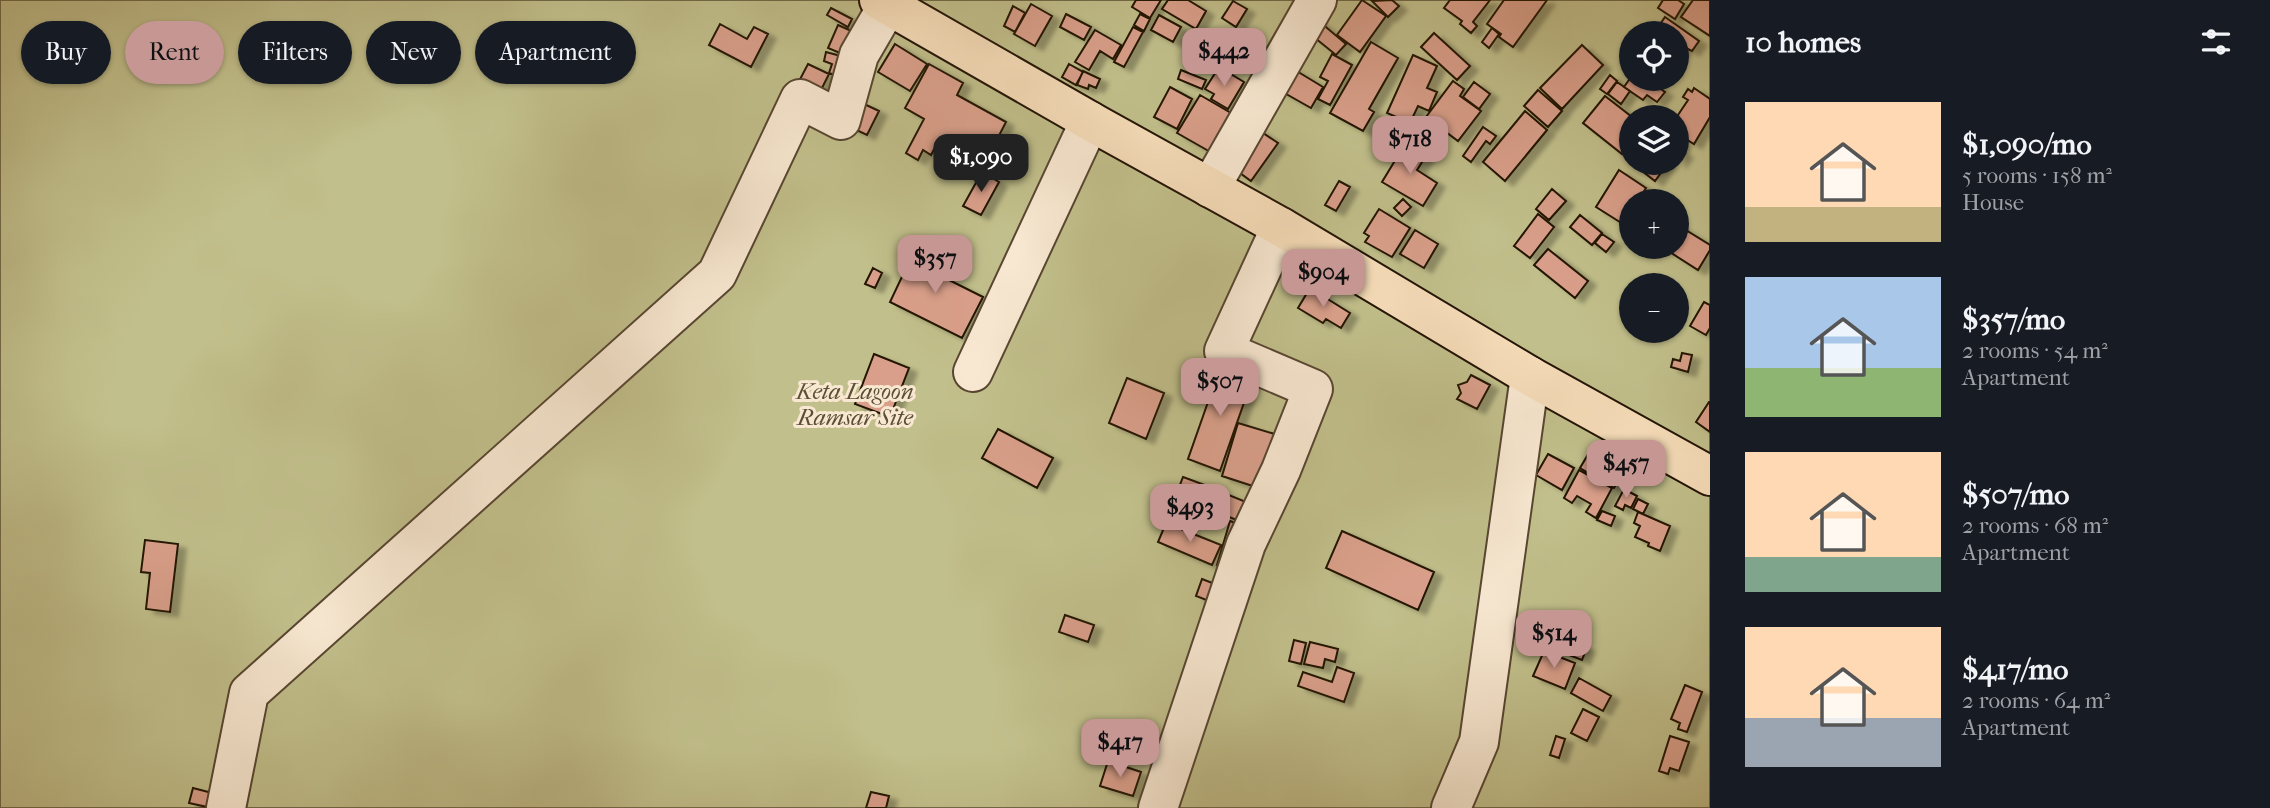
<!DOCTYPE html>
<html lang="en">
<head>
<meta charset="utf-8">
<style>
  body { margin:0; font-family:"IM FELL French Canon",serif; background:#20242c; color:#f1f3f6; height:100vh; display:flex; flex-direction:column; font-size:26px; white-space:nowrap }
  * { box-sizing:border-box; margin:0 }
  p { font-size:23px; color:#9ea1a6 }
  .icon { flex:none; width:38px; height:38px; fill:none; stroke:currentColor; stroke-width:2; stroke-linecap:round; stroke-linejoin:round }
  .map { position:relative; flex:1; overflow:hidden }
  .panel { display:flex; flex-direction:column; background:#171b24; width:560px }
  .panel>* { flex:none }
  .hud { position:absolute; left:21px; top:21px; width:665px; height:63px; display:flex; gap:14px }
  .buttons { position:absolute; left:1619px; top:21px; display:grid; gap:14px }
  .buttons a { display:grid; place-items:center; width:70px; height:70px; border-radius:50%; background:#171b24; box-shadow:0 2px 5px #0004; font-size:35px }
  .price { position:absolute; translate:-50% -60px; padding:0 16px; border-radius:14px; background:#c59692; color:#111; font-size:23px; line-height:46px; filter:drop-shadow(0 2px 4px #0008) }
  .price::after { content:''; position:absolute; left:50%; top:42px; width:21px; height:16px; margin-left:-10px; background:inherit; clip-path:polygon(0 0,100% 0,50% 100%) }
  .price.current { background:#222; color:#fff }
  ul { padding:0; list-style:none }
  li { display:flex; align-items:center; gap:21px; height:175px; padding:0 35px }
  li span { display:grid; place-items:center; flex:none; width:196px; height:140px; border-radius:0px; color:#555 }
  li>.icon { margin-inline-start:auto }
  span .icon { width:84px; height:84px; fill:#fffc; stroke-width:1 }
  li b { font-size:30px }
  h2 { display:flex; justify-content:space-between; align-items:center; height:84px; padding:0 35px; font-size:30px }
  .chip { padding:0 24px; border-radius:32px; background:#171b24; box-shadow:0 2px 5px #0004; font-size:24px; line-height:63px }
  .chip.current { background:#c59692; color:#111 }
  main { display:flex; flex:1; min-height:0 }
  .map>svg:first-child { display:block }
  .green { fill:#c1bf8b; stroke:#726a48; stroke-width:2; fill-rule:evenodd }
  .building { fill:#d99f8a; stroke:#231406; stroke-width:2; filter:url(#shadow) }
  .lines { fill:none; stroke-linecap:round; stroke-linejoin:round }
  .minor-casing { stroke:#584632; stroke-width:42 }
  .major-casing { stroke:#231406; stroke-width:42 }
  .minor { stroke:#f8e8d1; stroke-width:38 }
  .major { stroke:#f5dcb8; stroke-width:38 }
  .labels { text-anchor:middle; dominant-baseline:central; stroke-width:6; stroke-linejoin:round; paint-order:stroke }
  .park-label { font-size:23px; font-style:italic; fill:#5a5035; stroke:#f8e8d1 }
</style>
</head>
<body>
<main>
<div class="map">
<svg width="1710" height="808" viewBox="0 0 1710 808">
  <defs>
    <filter id="shadow"><feDropShadow dx="8" dy="4.5" stdDeviation="2" flood-color="#0004"/></filter>
  </defs>
  <rect width="100%" height="100%" fill="#f5dcb8"/>
  <filter id="stains"><feTurbulence type="fractalNoise" baseFrequency=".00286" numOctaves="4"/><feColorMatrix values="0 0 0 0 .2 0 0 0 0 .09 0 0 0 0 .02 0 0 0 .5 -.17"/></filter>
  <radialGradient id="worn" r=".72"><stop offset=".6" stop-color="#630" stop-opacity="0"/><stop offset="1" stop-color="#630" stop-opacity=".3"/></radialGradient>
  <!-- green -->
  <path class="green" d="M 0,0 L 1710,0 L 1710,808 L 0,808 ZM 1631,33 L 1676,33 L 1676,79 L 1631,79 ZM 1631,117 L 1676,117 L 1676,163 L 1631,163 ZM 1631,201 L 1676,201 L 1676,247 L 1631,247 ZM 1631,285 L 1676,285 L 1676,331 L 1631,331 Z"/>
  <!-- building -->
  <path class="building" d="M 1136,0 L 1161,0 L 1150,18 L 1132,7 Z
    M 1168,0 L 1188,0 L 1206,11 L 1196,29 L 1162,9 Z
    M 1362,0 L 1386,16 L 1360,52 L 1337,35 Z
    M 1392,0 L 1399,6 L 1388,17 L 1372,1 Z
    M 1450,0 L 1490,0 L 1473,22 L 1477,26 L 1471,33 L 1460,24 L 1462,21 L 1444,8 Z
    M 1504,0 L 1547,0 L 1513,47 L 1499,37 L 1501,34 L 1487,24 Z
    M 1663,0 L 1678,0 L 1684,4 L 1675,19 L 1658,8 Z
    M 1693,0 L 1710,0 L 1710,36 L 1681,17 Z
    M 1233,1 L 1247,9 L 1236,27 L 1222,18 Z
    M 1031,4 L 1052,16 L 1035,46 L 1014,34 Z
    M 1013,6 L 1025,13 L 1015,32 L 1004,26 Z
    M 831,8 L 852,19 L 848,27 L 827,15 Z
    M 1066,14 L 1091,27 L 1084,40 L 1060,27 Z
    M 1140,14 L 1150,19 L 1144,31 L 1134,25 Z
    M 1159,15 L 1181,27 L 1173,42 L 1151,30 Z
    M 1314,17 L 1346,44 L 1336,55 L 1304,29 Z
    M 1665,17 L 1699,41 L 1692,51 L 1684,47 L 1676,59 L 1676,33 L 1654,33 Z
    M 720,24 L 747,39 L 754,27 L 768,34 L 751,67 L 709,45 Z
    M 838,25 L 856,33 L 847,56 L 828,48 Z
    M 1133,27 L 1143,32 L 1124,67 L 1114,62 Z
    M 1492,28 L 1499,34 L 1489,48 L 1482,42 Z
    M 1095,30 L 1121,45 L 1113,59 L 1100,51 L 1089,70 L 1075,62 Z
    M 1434,33 L 1470,66 L 1457,80 L 1421,47 Z
    M 1371,42 L 1398,58 L 1369,109 L 1374,112 L 1363,131 L 1330,113 Z
    M 895,44 L 927,64 L 910,91 L 878,72 Z
    M 1582,45 L 1603,65 L 1562,109 L 1540,88 Z
    M 826,52 L 848,58 L 843,78 L 829,73 L 832,64 L 824,61 Z
    M 1332,54 L 1352,65 L 1330,105 L 1318,99 L 1328,81 L 1320,77 Z
    M 1413,55 L 1437,66 L 1427,88 L 1437,92 L 1429,111 L 1418,106 L 1410,123 L 1387,113 Z
    M 808,64 L 829,74 L 818,96 L 797,85 Z
    M 929,64 L 963,83 L 957,95 L 1006,122 L 987,159 L 953,141 L 950,147 L 939,140 L 931,155 L 923,150 L 918,160 L 906,153 L 924,119 L 905,108 Z
    M 1069,64 L 1083,72 L 1076,85 L 1062,77 Z
    M 1285,64 L 1323,87 L 1311,108 L 1272,86 Z
    M 1219,67 L 1244,82 L 1228,109 L 1211,99 L 1214,94 L 1205,89 Z
    M 1181,70 L 1206,80 L 1202,89 L 1178,79 Z
    M 1083,71 L 1100,79 L 1096,88 L 1089,85 L 1088,89 L 1077,85 Z
    M 1610,75 L 1617,81 L 1607,94 L 1600,89 Z
    M 1631,77 L 1646,79 L 1665,92 L 1657,102 L 1647,95 L 1643,100 L 1624,87 Z
    M 1453,81 L 1464,89 L 1460,96 L 1481,111 L 1458,141 L 1426,117 Z
    M 1474,82 L 1490,94 L 1479,109 L 1463,97 Z
    M 1617,82 L 1630,91 L 1621,104 L 1608,94 Z
    M 1170,87 L 1192,99 L 1177,129 L 1154,117 Z
    M 1694,88 L 1710,99 L 1710,117 L 1694,144 L 1676,133 L 1676,118 L 1688,100 L 1683,97 L 1688,89 L 1692,92 Z
    M 1538,90 L 1562,111 L 1548,127 L 1524,106 Z
    M 1200,95 L 1243,120 L 1221,158 L 1177,133 Z
    M 1605,96 L 1632,117 L 1631,142 L 1622,154 L 1583,123 Z
    M 862,103 L 879,111 L 867,135 L 850,127 Z
    M 1525,111 L 1547,130 L 1505,181 L 1483,162 Z
    M 1254,127 L 1278,143 L 1251,181 L 1229,165 Z
    M 1483,127 L 1496,136 L 1490,144 L 1486,141 L 1471,162 L 1463,156 Z
    M 1676,138 L 1683,143 L 1679,149 L 1685,154 L 1678,163 Z
    M 1405,144 L 1426,156 L 1417,170 L 1437,183 L 1423,206 L 1382,182 Z
    M 970,151 L 986,160 L 980,172 L 964,164 Z
    M 1642,163 L 1668,163 L 1655,181 L 1642,171 L 1646,166 Z
    M 1619,170 L 1646,188 L 1638,201 L 1631,201 L 1631,212 L 1623,224 L 1596,207 Z
    M 982,172 L 999,182 L 981,215 L 963,206 Z
    M 1339,181 L 1350,187 L 1336,211 L 1325,205 Z
    M 1552,189 L 1566,201 L 1549,220 L 1536,209 Z
    M 1403,199 L 1411,207 L 1402,216 L 1394,208 Z
    M 1379,209 L 1410,228 L 1392,257 L 1365,242 L 1369,236 L 1364,233 Z
    M 1538,214 L 1554,227 L 1530,258 L 1514,246 Z
    M 1580,215 L 1602,233 L 1592,245 L 1570,227 Z
    M 1676,224 L 1710,245 L 1710,250 L 1698,270 L 1662,247 L 1676,247 Z
    M 1415,230 L 1438,244 L 1424,268 L 1400,254 Z
    M 1602,234 L 1614,242 L 1606,252 L 1595,243 Z
    M 916,247 L 949,264 L 943,277 L 983,297 L 962,338 L 890,302 Z
    M 1548,249 L 1588,281 L 1575,298 L 1534,265 Z
    M 873,268 L 882,273 L 875,288 L 865,284 Z
    M 1310,288 L 1350,313 L 1341,328 L 1326,319 L 1323,323 L 1298,308 Z
    M 1704,302 L 1710,305 L 1710,328 L 1706,335 L 1690,326 Z
    M 1682,353 L 1692,355 L 1688,372 L 1671,367 L 1673,359 L 1680,361 Z
    M 874,354 L 909,368 L 890,417 L 855,404 Z
    M 1221,365 L 1253,377 L 1220,471 L 1188,459 Z
    M 1471,375 L 1490,385 L 1477,409 L 1457,399 L 1461,393 L 1458,385 L 1467,382 Z
    M 1127,378 L 1164,393 L 1146,439 L 1109,423 Z
    M 1709,402 L 1710,402 L 1710,432 L 1696,422 Z
    M 1238,423 L 1278,435 L 1262,489 L 1222,476 Z
    M 998,429 L 1053,458 L 1037,488 L 982,458 Z
    M 1593,446 L 1627,466 L 1614,488 L 1580,468 Z
    M 1548,454 L 1574,468 L 1562,490 L 1536,475 Z
    M 1579,470 L 1612,488 L 1596,518 L 1586,512 L 1591,504 L 1577,496 L 1572,503 L 1564,498 Z
    M 1183,477 L 1213,488 L 1207,506 L 1200,504 L 1197,512 L 1173,503 Z
    M 1214,489 L 1246,502 L 1239,521 L 1207,508 Z
    M 1624,489 L 1637,496 L 1631,508 L 1625,505 L 1623,510 L 1615,506 Z
    M 1638,499 L 1648,504 L 1643,514 L 1633,509 Z
    M 1602,511 L 1615,516 L 1611,526 L 1597,520 Z
    M 1638,512 L 1670,526 L 1660,551 L 1648,546 L 1649,543 L 1635,537 L 1640,526 L 1634,523 Z
    M 1230,521 L 1241,525 L 1228,568 L 1217,565 Z
    M 1166,523 L 1221,545 L 1212,565 L 1158,542 Z
    M 1342,531 L 1434,572 L 1418,610 L 1326,568 Z
    M 145,540 L 178,544 L 170,612 L 146,609 L 150,573 L 141,572 Z
    M 1202,579 L 1215,584 L 1209,601 L 1196,596 Z
    M 1065,615 L 1094,625 L 1088,642 L 1059,632 Z
    M 1554,629 L 1575,637 L 1573,642 L 1587,647 L 1582,660 L 1548,647 Z
    M 1294,640 L 1306,643 L 1301,664 L 1289,661 Z
    M 1310,642 L 1338,649 L 1335,662 L 1325,659 L 1323,668 L 1304,664 Z
    M 1544,651 L 1575,663 L 1565,689 L 1533,676 Z
    M 1337,667 L 1354,673 L 1344,702 L 1298,686 L 1303,672 L 1332,682 Z
    M 1579,678 L 1611,696 L 1603,711 L 1571,693 Z
    M 1685,685 L 1702,692 L 1687,732 L 1678,729 L 1680,723 L 1671,719 Z
    M 1583,709 L 1599,717 L 1587,741 L 1571,733 Z
    M 1556,736 L 1565,739 L 1559,758 L 1550,755 Z
    M 1670,736 L 1689,742 L 1679,771 L 1670,768 L 1668,774 L 1659,771 Z
    M 1108,761 L 1141,772 L 1133,796 L 1100,786 Z
    M 193,788 L 216,794 L 212,808 L 189,803 Z
    M 871,792 L 889,796 L 886,808 L 866,808 Z"/>
  <g class="lines">
    <defs>
      <path id="minor" d="M 1210,188 L 1317,0
        M 973,372 L 1090,121
        M 226,808 L 249,693 L 717,274 L 800,99 L 841,120 L 859,55 L 888,5
        M 1158,808 L 1246,544 L 1281,470 L 1313,389 L 1224,351 L 1281,227
        M 1451,808 L 1479,742 L 1530,376"/>
      <path id="major" d="M 879,0 L 1097,125 L 1281,227 L 1530,376 L 1710,476"/>
    </defs>
    <!-- minor casing -->
    <use href="#minor" class="minor-casing"/>
    <!-- major casing -->
    <use href="#major" class="major-casing"/>
    <!-- minor -->
    <use href="#minor" class="minor"/>
    <!-- major -->
    <use href="#major" class="major"/>
  </g>
  <g class="labels">
    <!-- park labels -->
    <g class="park-label">
      <text x="855" y="391">Keta Lagoon<tspan x="855" dy="26">Ramsar Site</tspan></text>
    </g>
  </g>
  <rect width="100%" height="100%" filter="url(#stains)"/>
  <rect width="100%" height="100%" fill="url(#worn)"/>
</svg>
<div class="buttons">
<a><svg class="icon" aria-label="locate" viewBox="0 0 24 24"><circle cx="12" cy="12" r="6"/><path d="M12 2v4M12 18v4M2 12h4M18 12h4"/></svg></a>
<a><svg class="icon" aria-label="layers" viewBox="0 0 24 24"><path d="M12 4l9 5-9 5-9-5zM3 14l9 5 9-5"/></svg></a>
<a>+</a>
<a>−</a>
</div>
<b class="price" style="left:1224px;top:88px">$442</b>
<b class="price" style="left:1410px;top:176px">$718</b>
<b class="price current" style="left:981px;top:194px">$1,090</b>
<b class="price" style="left:935px;top:295px">$357</b>
<b class="price" style="left:1323px;top:309px">$904</b>
<b class="price" style="left:1220px;top:418px">$507</b>
<b class="price" style="left:1626px;top:500px">$457</b>
<b class="price" style="left:1190px;top:544px">$493</b>
<b class="price" style="left:1554px;top:670px">$514</b>
<b class="price" style="left:1120px;top:779px">$417</b>
<div class="hud">
<a class="chip">Buy</a>
<a class="chip current">Rent</a>
<a class="chip">Filters</a>
<a class="chip">New</a>
<a class="chip">Apartment</a>
</div>
</div>
<section class="panel">
<h2>10 homes<svg class="icon" aria-label="filters" viewBox="0 0 24 24"><path d="M4 7h16M4 17h16"/><circle cx="9" cy="7" r="2"/><circle cx="15" cy="17" r="2"/></svg></h2>
<ul>
<li><span style="background:linear-gradient(#ffd9b3 75%,#c2b280 0)"><svg class="icon" aria-label="home" viewBox="0 0 24 24"><path d="M3 11l9-7 9 7M6 9v11h12V9"/></svg></span><div><b>$1,090/mo</b><p>5 rooms · 158 m²</p><p>House</p></div></li>
<li><span style="background:linear-gradient(#a9c7e8 65%,#8fb573 0)"><svg class="icon" aria-label="home" viewBox="0 0 24 24"><path d="M3 11l9-7 9 7M6 9v11h12V9"/></svg></span><div><b>$357/mo</b><p>2 rooms · 54 m²</p><p>Apartment</p></div></li>
<li><span style="background:linear-gradient(#ffd9b3 75%,#7fa58c 0)"><svg class="icon" aria-label="home" viewBox="0 0 24 24"><path d="M3 11l9-7 9 7M6 9v11h12V9"/></svg></span><div><b>$507/mo</b><p>2 rooms · 68 m²</p><p>Apartment</p></div></li>
<li><span style="background:linear-gradient(#ffd9b3 65%,#9aa5b1 0)"><svg class="icon" aria-label="home" viewBox="0 0 24 24"><path d="M3 11l9-7 9 7M6 9v11h12V9"/></svg></span><div><b>$417/mo</b><p>2 rooms · 64 m²</p><p>Apartment</p></div></li>
</ul>
</section>
</main>
</body>
</html>
